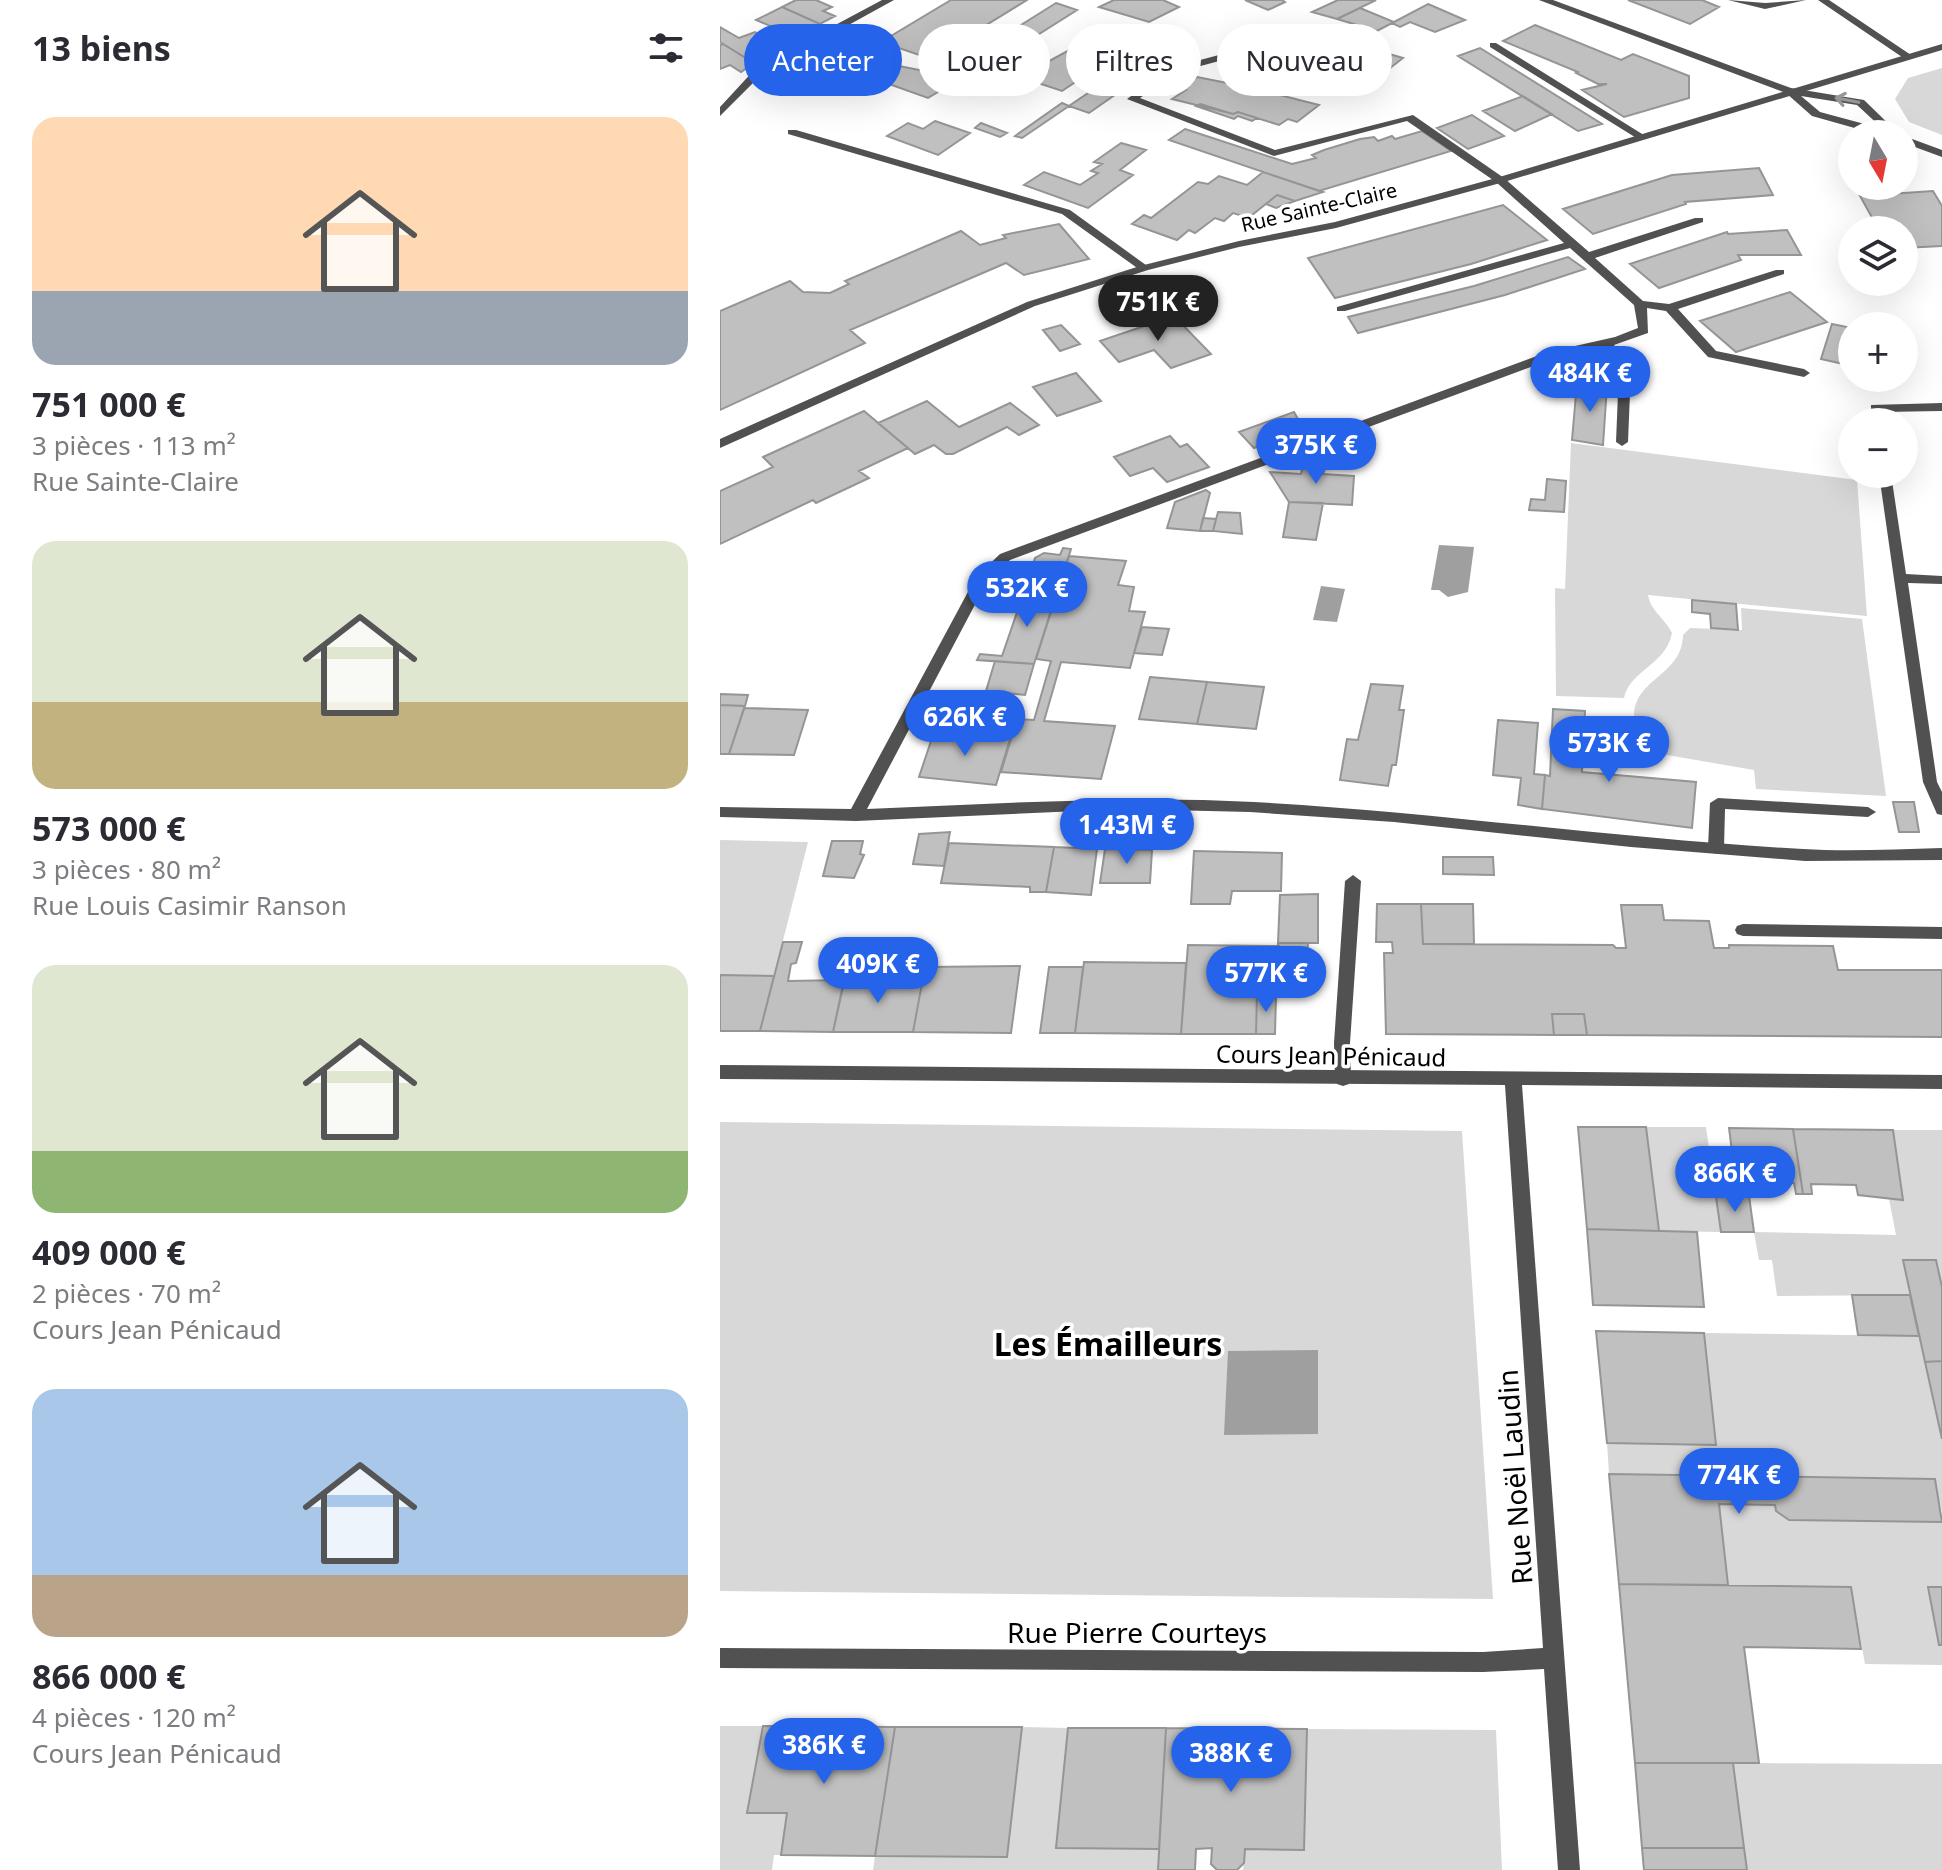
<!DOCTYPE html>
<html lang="fr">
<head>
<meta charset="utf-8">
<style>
  body { margin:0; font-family:"Noto Sans",sans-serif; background:#f7f7f7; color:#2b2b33; height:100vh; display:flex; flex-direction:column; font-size:30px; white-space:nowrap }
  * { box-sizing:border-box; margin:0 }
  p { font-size:26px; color:#7c7c81 }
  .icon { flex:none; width:44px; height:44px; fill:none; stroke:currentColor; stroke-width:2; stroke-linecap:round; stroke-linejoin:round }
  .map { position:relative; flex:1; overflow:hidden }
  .drawer { display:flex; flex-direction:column; background:#fff; width:720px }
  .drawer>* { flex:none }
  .banner { position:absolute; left:24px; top:24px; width:760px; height:72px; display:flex; gap:16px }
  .needle { width:52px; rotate:170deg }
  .tools { position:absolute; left:1118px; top:120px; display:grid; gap:16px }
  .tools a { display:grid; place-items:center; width:80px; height:80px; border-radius:50%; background:#fff; box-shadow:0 8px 32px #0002; font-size:40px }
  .price { position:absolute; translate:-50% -68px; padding:0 18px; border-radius:28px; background:#2563eb; color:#fff; font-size:26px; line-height:52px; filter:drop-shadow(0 2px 4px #0008) }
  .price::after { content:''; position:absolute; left:50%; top:48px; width:24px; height:18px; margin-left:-12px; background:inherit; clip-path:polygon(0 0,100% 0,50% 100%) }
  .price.active { background:#222; color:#fff }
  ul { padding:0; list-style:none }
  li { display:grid; align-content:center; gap:16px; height:424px; padding:0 32px }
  li span { display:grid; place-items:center; height:248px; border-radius:24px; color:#555 }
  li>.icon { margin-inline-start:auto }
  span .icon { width:144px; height:144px; fill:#fffc; stroke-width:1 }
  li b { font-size:34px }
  h2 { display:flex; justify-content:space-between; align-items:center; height:96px; padding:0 32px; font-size:34px }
  .chip { padding:0 28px; border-radius:36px; background:#fff; box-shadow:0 8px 32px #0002; font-size:28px; line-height:72px }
  .chip.active { background:#2563eb; color:#fff }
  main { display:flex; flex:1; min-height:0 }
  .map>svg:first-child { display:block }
  .green { fill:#d8d8d8 }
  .water { fill:#9f9f9f }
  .building { fill:#c0c0c0; stroke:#959595; stroke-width:2 }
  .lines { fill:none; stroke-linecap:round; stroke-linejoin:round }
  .service { fill:#515151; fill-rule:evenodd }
  .minor { fill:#515151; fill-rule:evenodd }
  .tertiary { fill:#515151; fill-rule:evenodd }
  .oneway { stroke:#979797 }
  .labels { text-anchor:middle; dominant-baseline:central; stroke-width:7; stroke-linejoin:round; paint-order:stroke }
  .far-street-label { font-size:20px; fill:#000; stroke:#fff }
  .street-label { font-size:24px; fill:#000; stroke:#fff }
  .near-street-label { font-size:28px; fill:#000; stroke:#fff }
  .district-label { font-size:32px; font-weight:bold; fill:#000; stroke:#fff }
</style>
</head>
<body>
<main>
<section class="drawer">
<h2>13 biens<svg class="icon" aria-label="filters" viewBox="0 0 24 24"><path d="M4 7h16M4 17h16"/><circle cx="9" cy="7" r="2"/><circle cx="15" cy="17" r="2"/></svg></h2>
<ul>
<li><span style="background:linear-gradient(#ffd9b3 70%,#9aa5b1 0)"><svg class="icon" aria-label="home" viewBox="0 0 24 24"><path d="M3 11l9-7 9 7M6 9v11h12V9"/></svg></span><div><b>751 000 €</b><p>3 pièces · 113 m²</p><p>Rue Sainte-Claire</p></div></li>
<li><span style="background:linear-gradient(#dfe7d0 65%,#c2b280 0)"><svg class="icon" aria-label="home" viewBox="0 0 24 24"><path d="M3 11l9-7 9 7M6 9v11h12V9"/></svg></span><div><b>573 000 €</b><p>3 pièces · 80 m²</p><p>Rue Louis Casimir Ranson</p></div></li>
<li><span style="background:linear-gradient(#dfe7d0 75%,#8fb573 0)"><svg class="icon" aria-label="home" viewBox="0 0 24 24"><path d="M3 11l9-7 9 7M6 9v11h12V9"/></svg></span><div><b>409 000 €</b><p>2 pièces · 70 m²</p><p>Cours Jean Pénicaud</p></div></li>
<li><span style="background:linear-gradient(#a9c7e8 75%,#b9a48a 0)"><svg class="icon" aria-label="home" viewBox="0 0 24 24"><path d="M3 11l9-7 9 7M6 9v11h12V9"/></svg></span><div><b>866 000 €</b><p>4 pièces · 120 m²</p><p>Cours Jean Pénicaud</p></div></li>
</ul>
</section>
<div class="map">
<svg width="1222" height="1870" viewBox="0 0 1222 1870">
  <rect width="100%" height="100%" fill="#fff"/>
  <!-- green -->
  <path class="green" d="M 1222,68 L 1222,135 L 1189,122 L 1175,99 L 1188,78 Z
    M 851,443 L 1137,480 L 1147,616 L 928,595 C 931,612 945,618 952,633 C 946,665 910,670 904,698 L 836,696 L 835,588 L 845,589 Z
    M 1021,608 L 1142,619 L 1166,796 L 1036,789 L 1034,770 L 924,751 C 888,677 962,686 963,635 L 970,628 L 1022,630 Z
    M 0,840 L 88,842 L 54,976 L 0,975 Z
    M 0,1122 L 742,1131 L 773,1599 L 0,1591 Z
    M 926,1127 L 986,1127 L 1001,1232 L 939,1231 Z
    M 1173,1130 L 1222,1130 L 1222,1287 L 1216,1260 L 1183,1261 L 1190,1295 L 1057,1296 L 1052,1260 L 1039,1260 L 1034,1232 L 1176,1235 L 1169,1199 L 1183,1199 Z
    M 984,1333 L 1199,1336 L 1222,1439 L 1222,1511 L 1214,1479 L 889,1474 L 887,1443 L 996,1445 Z
    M 999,1504 L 1055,1505 L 1056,1511 L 1069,1520 L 1222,1522 L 1222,1587 L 1209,1587 L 1219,1645 L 1222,1645 L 1222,1665 L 1145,1664 L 1131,1587 L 1008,1585 Z
    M 0,1726 L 43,1726 L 27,1812 L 67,1813 L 61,1855 L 54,1855 L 52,1870 L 0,1870 Z
    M 302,1727 L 348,1728 L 336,1848 L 439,1849 L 438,1870 L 153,1870 L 155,1856 L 287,1857 Z
    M 587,1729 L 776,1730 L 782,1870 L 523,1870 L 525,1849 L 584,1849 Z
    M 1013,1763 L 1222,1764 L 1222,1870 L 1027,1870 Z"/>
  <!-- water -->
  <path class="water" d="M 719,545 L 754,547 L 748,592 L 728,597 L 719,590 L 711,590 Z
    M 601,586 L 625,589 L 617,622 L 593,620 Z
    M 598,1350 L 598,1434 L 504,1435 L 508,1351 Z"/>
  <!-- building -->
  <path class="building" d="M 76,0 L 96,0 L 112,7 L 103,11 L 115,16 L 100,24 L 62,7 Z
    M 231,0 L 307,0 L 211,59 L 161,42 Z
    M 394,0 L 443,0 L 459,7 L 429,22 L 379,7 Z
    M 525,0 L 562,0 L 565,2 L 548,10 Z
    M 618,0 L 656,0 L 617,19 L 592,12 Z
    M 908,0 L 982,0 L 999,7 L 970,24 Z
    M 336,3 L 357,10 L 256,74 L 234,67 Z
    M 708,4 L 745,20 L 715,32 L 690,22 L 680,27 L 672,23 Z
    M 62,7 L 100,24 L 87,32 L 73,26 L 62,31 L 36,20 Z
    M 640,8 L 674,22 L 657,31 L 617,19 Z
    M 815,25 L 901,60 L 913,54 L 969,76 L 969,98 L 904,117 L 862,90 L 887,84 L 878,84 L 856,73 L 858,72 L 783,41 Z
    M 0,27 L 19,38 L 35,32 L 60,47 L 34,63 L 0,42 Z
    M 576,27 L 683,58 L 669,69 L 634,58 L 609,77 L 599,74 L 603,71 L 586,66 L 597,58 L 566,48 L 577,41 L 562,37 Z
    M 543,33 L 559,38 L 540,51 L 524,47 Z
    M 3,44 L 34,63 L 21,72 L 10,65 L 0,69 L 0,45 Z
    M 760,48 L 882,124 L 858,131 L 738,56 Z
    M 351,49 L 379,58 L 393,49 L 429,60 L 406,68 L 395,76 L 375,69 L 342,91 L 300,77 Z
    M 179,66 L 199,70 L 204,67 L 238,80 L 208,98 L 155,79 Z
    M 399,72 L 419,78 L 369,113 L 349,106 Z
    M 477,77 L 512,84 L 516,82 L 524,84 L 520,87 L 540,94 L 544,91 L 599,105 L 577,122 L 568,119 L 559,125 L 518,112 L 513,114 L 452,99 L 466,90 L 461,88 Z
    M 803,96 L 832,114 L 795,131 L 763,111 Z
    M 342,103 L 349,106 L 302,138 L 295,136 Z
    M 480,104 L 513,114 L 518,112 L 537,118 L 532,121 L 518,116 L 514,119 L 476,106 Z
    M 752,115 L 784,136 L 748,149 L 717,128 Z
    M 215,121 L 250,133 L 218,155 L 167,136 L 188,123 L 203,129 Z
    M 261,123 L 287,133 L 280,137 L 255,128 Z
    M 465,129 L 572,164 L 596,158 L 592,155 L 604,150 L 640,139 L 654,137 L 658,141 L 672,136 L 675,139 L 702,131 L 731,151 L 599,191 L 449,140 Z
    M 401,143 L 426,150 L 400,170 L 413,175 L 368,208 L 304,185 L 324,172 L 360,185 L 378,173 L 371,171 L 382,164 L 374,162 Z
    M 1039,168 L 1053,195 L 965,202 L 966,204 L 873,234 L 843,209 L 952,175 Z
    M 543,172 L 603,192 L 575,201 L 557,195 L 532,215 L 526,217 L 513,213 L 504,221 L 495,218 L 475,233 L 469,230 L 457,240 L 412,224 L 424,215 L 431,218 L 478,182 L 488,184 L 499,176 L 527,185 Z
    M 1213,191 L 1222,206 L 1222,246 L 1184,248 L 1184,230 L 1159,230 L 1140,196 Z
    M 557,195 L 575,201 L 556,208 L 546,204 Z
    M 783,205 L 827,240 L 751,264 L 615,298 L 588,258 Z
    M 339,224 L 369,259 L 304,275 L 286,263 L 130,330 L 145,343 L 0,410 L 0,311 L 70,281 L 83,292 L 110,293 L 129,284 L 125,281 L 241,231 L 260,245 L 286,238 L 283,235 Z
    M 1067,230 L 1081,255 L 1018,255 L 1021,260 L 939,288 L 910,264 L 1007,232 L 1008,234 Z
    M 848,257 L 865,269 L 785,295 L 638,333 L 628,317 L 754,286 Z
    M 1070,292 L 1107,322 L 1016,352 L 980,321 Z
    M 454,316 L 491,354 L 451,368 L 434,350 L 399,362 L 380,341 Z
    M 1112,324 L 1132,328 L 1132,366 L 1101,359 Z
    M 341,325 L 360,344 L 340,351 L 323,330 Z
    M 356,373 L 381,401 L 337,416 L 313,387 Z
    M 857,383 L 887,386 L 883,445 L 852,440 Z
    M 207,401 L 239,427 L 290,403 L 319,425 L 299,435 L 287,427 L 233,454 L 226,454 L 214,445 L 195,454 L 158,423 Z
    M 144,411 L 188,448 L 139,471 L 149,478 L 96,503 L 93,500 L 0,544 L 0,491 L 53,467 L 43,457 Z
    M 574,412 L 584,430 L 534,448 L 519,432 Z
    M 450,436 L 460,447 L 467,444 L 489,467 L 447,482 L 433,468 L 410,476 L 394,457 Z
    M 583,464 L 606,465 L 603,474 L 634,476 L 632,505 L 569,502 L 550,472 L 581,474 Z
    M 827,479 L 846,481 L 844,512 L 809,510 L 811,499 L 825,500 Z
    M 486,490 L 490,493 L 480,531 L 447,528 L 455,502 Z
    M 569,502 L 603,503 L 596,540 L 563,537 Z
    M 498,512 L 520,513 L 522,534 L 493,531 Z
    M 483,518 L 496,519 L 493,531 L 480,531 Z
    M 343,548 L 351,549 L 337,592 L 305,589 L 315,558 L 324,553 L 340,555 Z
    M 349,556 L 406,561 L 398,585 L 414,587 L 409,611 L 425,612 L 410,668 L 341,662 L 324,721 L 395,726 L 381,779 L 281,772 L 297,719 L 314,720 L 331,661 L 316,659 Z
    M 305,589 L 337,592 L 314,664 L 257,660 L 260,654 L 282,656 Z
    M 972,600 L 1016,604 L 1018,630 L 991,628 L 990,614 L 972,612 Z
    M 422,627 L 449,629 L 442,655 L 414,653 Z
    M 275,661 L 314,664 L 305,695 L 266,691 Z
    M 430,677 L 487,682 L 477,724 L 419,719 Z
    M 487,682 L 544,687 L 536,729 L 477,724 Z
    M 651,684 L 683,686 L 679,710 L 684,710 L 676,765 L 672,765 L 668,786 L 620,780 L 627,739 L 638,740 Z
    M 0,694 L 28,695 L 25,706 L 0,705 Z
    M 0,705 L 25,706 L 9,754 L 0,754 Z
    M 24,708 L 88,710 L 74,755 L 9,754 Z
    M 833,709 L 865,711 L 862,772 L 976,782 L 972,828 L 822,809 L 825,775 L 830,776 Z
    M 778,720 L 818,723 L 814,774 L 825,775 L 822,809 L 798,805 L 801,778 L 773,775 Z
    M 257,731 L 271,731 L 270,737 L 290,739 L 276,785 L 199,777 L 214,732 L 256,735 Z
    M 1173,802 L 1194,802 L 1199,832 L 1179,832 Z
    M 230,832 L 224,866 L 193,864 L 199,834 Z
    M 112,841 L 143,841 L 140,854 L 144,855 L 134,878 L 103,876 Z
    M 229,843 L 334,847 L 326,892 L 310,892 L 310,887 L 221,883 Z
    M 334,847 L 377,849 L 371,895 L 326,892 Z
    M 385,849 L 432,850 L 430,883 L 380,883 Z
    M 474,851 L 562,853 L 561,891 L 512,891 L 510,904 L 471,904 Z
    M 723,857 L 773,857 L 774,875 L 723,874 Z
    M 598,894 L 598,943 L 558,943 L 560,895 Z
    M 657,904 L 701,904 L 703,944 L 893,945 L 896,948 L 906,948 L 901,905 L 942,905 L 944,920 L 989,921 L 994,948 L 1009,948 L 1009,945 L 1113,946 L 1118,970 L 1222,970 L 1222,1037 L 867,1035 L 864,1014 L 832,1014 L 834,1035 L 666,1034 L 664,953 L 673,953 L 672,942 L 656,942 Z
    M 701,904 L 753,904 L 754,944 L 703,944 Z
    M 63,942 L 82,942 L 76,963 L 71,964 L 68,981 L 124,980 L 113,1032 L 40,1031 Z
    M 558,943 L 588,943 L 586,968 L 558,968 Z
    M 468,945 L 559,946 L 556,995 L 537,994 L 536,1034 L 461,1034 Z
    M 364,962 L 466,963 L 461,1034 L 355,1033 Z
    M 300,966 L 291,1033 L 193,1032 L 205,967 Z
    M 329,967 L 363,967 L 355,1033 L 320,1033 Z
    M 0,975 L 54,976 L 40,1031 L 0,1031 Z
    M 125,978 L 203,978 L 193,1032 L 113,1032 Z
    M 537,994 L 556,995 L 555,1034 L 536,1034 Z
    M 832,1014 L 864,1014 L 867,1035 L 834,1035 Z
    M 858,1127 L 926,1127 L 939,1231 L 867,1229 Z
    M 1009,1128 L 1073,1129 L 1083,1194 L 1076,1194 L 1074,1183 L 1016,1183 Z
    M 1073,1129 L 1173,1130 L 1183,1200 L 1138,1195 L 1136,1185 L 1091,1184 L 1092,1194 L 1083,1194 Z
    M 1029,1196 L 1034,1232 L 1001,1232 L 996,1197 Z
    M 867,1229 L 977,1232 L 984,1307 L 873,1305 Z
    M 1183,1260 L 1216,1260 L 1222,1287 L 1222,1361 L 1205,1362 Z
    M 1132,1295 L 1190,1295 L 1199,1336 L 1138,1335 Z
    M 876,1331 L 984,1333 L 996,1445 L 887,1443 Z
    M 1222,1361 L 1222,1439 L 1205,1362 Z
    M 889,1474 L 1215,1479 L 1222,1522 L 1069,1520 L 1056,1511 L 1055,1505 L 999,1504 L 1008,1585 L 899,1584 Z
    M 899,1584 L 1131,1587 L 1141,1649 L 1024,1647 L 1039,1763 L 915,1763 Z
    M 1208,1587 L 1222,1587 L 1222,1645 L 1219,1645 Z
    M 43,1726 L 175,1727 L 155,1856 L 61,1855 L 67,1813 L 27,1813 Z
    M 175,1727 L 302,1727 L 287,1857 L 155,1856 Z
    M 348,1728 L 446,1728 L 439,1849 L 336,1848 Z
    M 446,1728 L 587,1729 L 584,1850 L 525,1849 L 524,1863 L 517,1870 L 497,1870 L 491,1864 L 492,1848 L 476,1849 L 475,1870 L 438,1870 Z
    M 915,1763 L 1013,1763 L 1024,1848 L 922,1848 Z
    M 922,1848 L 1024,1848 L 1027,1870 L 924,1870 Z"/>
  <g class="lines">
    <!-- service -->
    <path class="service" d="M 1008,0 L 1045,3 L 1086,0 L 1045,9 Z
      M 1098,0 L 1109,0 L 1194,57 L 1185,59 Z
      M 770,43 L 776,43 L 927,137 L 918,139 L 770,47 Z
      M 514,51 L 518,52 L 518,56 L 458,72 L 420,98 L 555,150 L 693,115 L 784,178 L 869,252 L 975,218 L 983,218 L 983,222 L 875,258 L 923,301 L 949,304 L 1056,270 L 1064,270 L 1064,274 L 958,309 L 996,351 L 1084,369 L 1090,373 L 1084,377 L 988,357 L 946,311 L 927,308 L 928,333 L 894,345 L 911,368 L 908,442 L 902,446 L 896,442 L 899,368 L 884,347 L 828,360 L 822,356 L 824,353 L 895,337 L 918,328 L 914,305 L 850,248 L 625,311 L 617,311 L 617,307 L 844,243 L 776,182 L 687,121 L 554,156 L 407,99 L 450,68 Z
      M 68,130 L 76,130 L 350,210 L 430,268 L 420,270 L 342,214 L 68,134 Z
      M 1222,403 L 1222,411 L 1162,412 L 1163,422 L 1151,422 L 1151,405 Z
      M 1159,474 L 1171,474 L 1186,574 L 1222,576 L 1222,584 L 1188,583 L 1217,782 L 1222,792 L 1222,815 L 1217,814 L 1203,782 Z
      M 998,798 L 1148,807 L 1156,812 L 1148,817 L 1005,809 L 1004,848 L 996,854 L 988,848 L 990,803 Z
      M 633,875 L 641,881 L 630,1043 L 631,1079 L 629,1084 L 623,1086 L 617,1084 L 615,1079 L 614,1043 L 625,881 Z
      M 1023,924 L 1222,927 L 1222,939 L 1023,936 L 1017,934 L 1015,930 L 1017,926 Z"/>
    <!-- minor -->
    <path class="minor" d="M 819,0 L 833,0 L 1071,88 L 1144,100 L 1179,134 L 1156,134 L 1092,116 L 1066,93 ZM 1081,96 L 1137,105 L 1163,129 L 1100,112 Z
      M 1184,136 L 1222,150 L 1222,157 L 1184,143 Z
      M 828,352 L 832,353 L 832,359 L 290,560 L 268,580 L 147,809 C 276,804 405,795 534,802 C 717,812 899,839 1083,849 C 1129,852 1176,849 1222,848 L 1222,860 L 1085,861 L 911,847 L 674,822 L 530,812 L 404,809 L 136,821 L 0,817 L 0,807 L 131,809 L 256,577 L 280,554 Z
      M 0,1065 L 1222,1075 L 1222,1089 L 802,1085 L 860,1870 L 838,1870 L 824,1669 L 763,1672 L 0,1668 L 0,1648 L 763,1652 L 823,1648 L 785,1085 L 0,1079 Z"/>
    <!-- tertiary -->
    <path class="tertiary" d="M 162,0 L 174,0 L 45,71 L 0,116 L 0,107 L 37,67 Z
      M 1222,44 L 1222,50 L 784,182 L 616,228 L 519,247 L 428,270 L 315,306 L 0,448 L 0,439 L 307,302 L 420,266 L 519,241 L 615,222 L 776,178 Z"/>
  </g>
  <!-- one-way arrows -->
  <defs><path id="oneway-shaft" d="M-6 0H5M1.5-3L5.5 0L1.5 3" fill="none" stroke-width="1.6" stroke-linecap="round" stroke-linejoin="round" transform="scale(2)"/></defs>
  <use class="oneway" href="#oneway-shaft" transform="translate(1127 100) rotate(-169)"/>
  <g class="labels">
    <!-- far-street labels -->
    <g class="far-street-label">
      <text transform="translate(599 207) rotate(-13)">Rue Sainte-Claire</text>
    </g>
    <!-- street labels -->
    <g class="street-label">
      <text transform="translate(611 1055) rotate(1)">Cours Jean Pénicaud</text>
    </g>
    <!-- near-street labels -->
    <g class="near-street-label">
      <text transform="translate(794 1477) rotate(-94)">Rue Noël Laudin</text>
      <text x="417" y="1632">Rue Pierre Courteys</text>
    </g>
    <!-- district labels -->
    <g class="district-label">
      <text x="388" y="1343">Les Émailleurs</text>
    </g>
  </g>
</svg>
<div class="tools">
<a><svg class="needle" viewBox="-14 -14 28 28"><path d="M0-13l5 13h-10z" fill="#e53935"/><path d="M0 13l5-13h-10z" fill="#7c7c81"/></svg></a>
<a><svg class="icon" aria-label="layers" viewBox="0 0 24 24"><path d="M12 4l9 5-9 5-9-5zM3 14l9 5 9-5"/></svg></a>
<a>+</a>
<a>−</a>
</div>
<b class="price active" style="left:438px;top:343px">751K €</b>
<b class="price" style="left:870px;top:414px">484K €</b>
<b class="price" style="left:596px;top:486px">375K €</b>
<b class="price" style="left:307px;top:629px">532K €</b>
<b class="price" style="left:245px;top:758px">626K €</b>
<b class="price" style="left:889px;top:784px">573K €</b>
<b class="price" style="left:407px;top:866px">1.43M €</b>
<b class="price" style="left:158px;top:1005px">409K €</b>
<b class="price" style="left:546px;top:1014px">577K €</b>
<b class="price" style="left:1015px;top:1214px">866K €</b>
<b class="price" style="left:1019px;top:1516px">774K €</b>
<b class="price" style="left:104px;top:1786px">386K €</b>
<b class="price" style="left:511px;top:1794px">388K €</b>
<div class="banner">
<a class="chip active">Acheter</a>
<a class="chip">Louer</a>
<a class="chip">Filtres</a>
<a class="chip">Nouveau</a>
</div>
</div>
</main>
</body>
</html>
